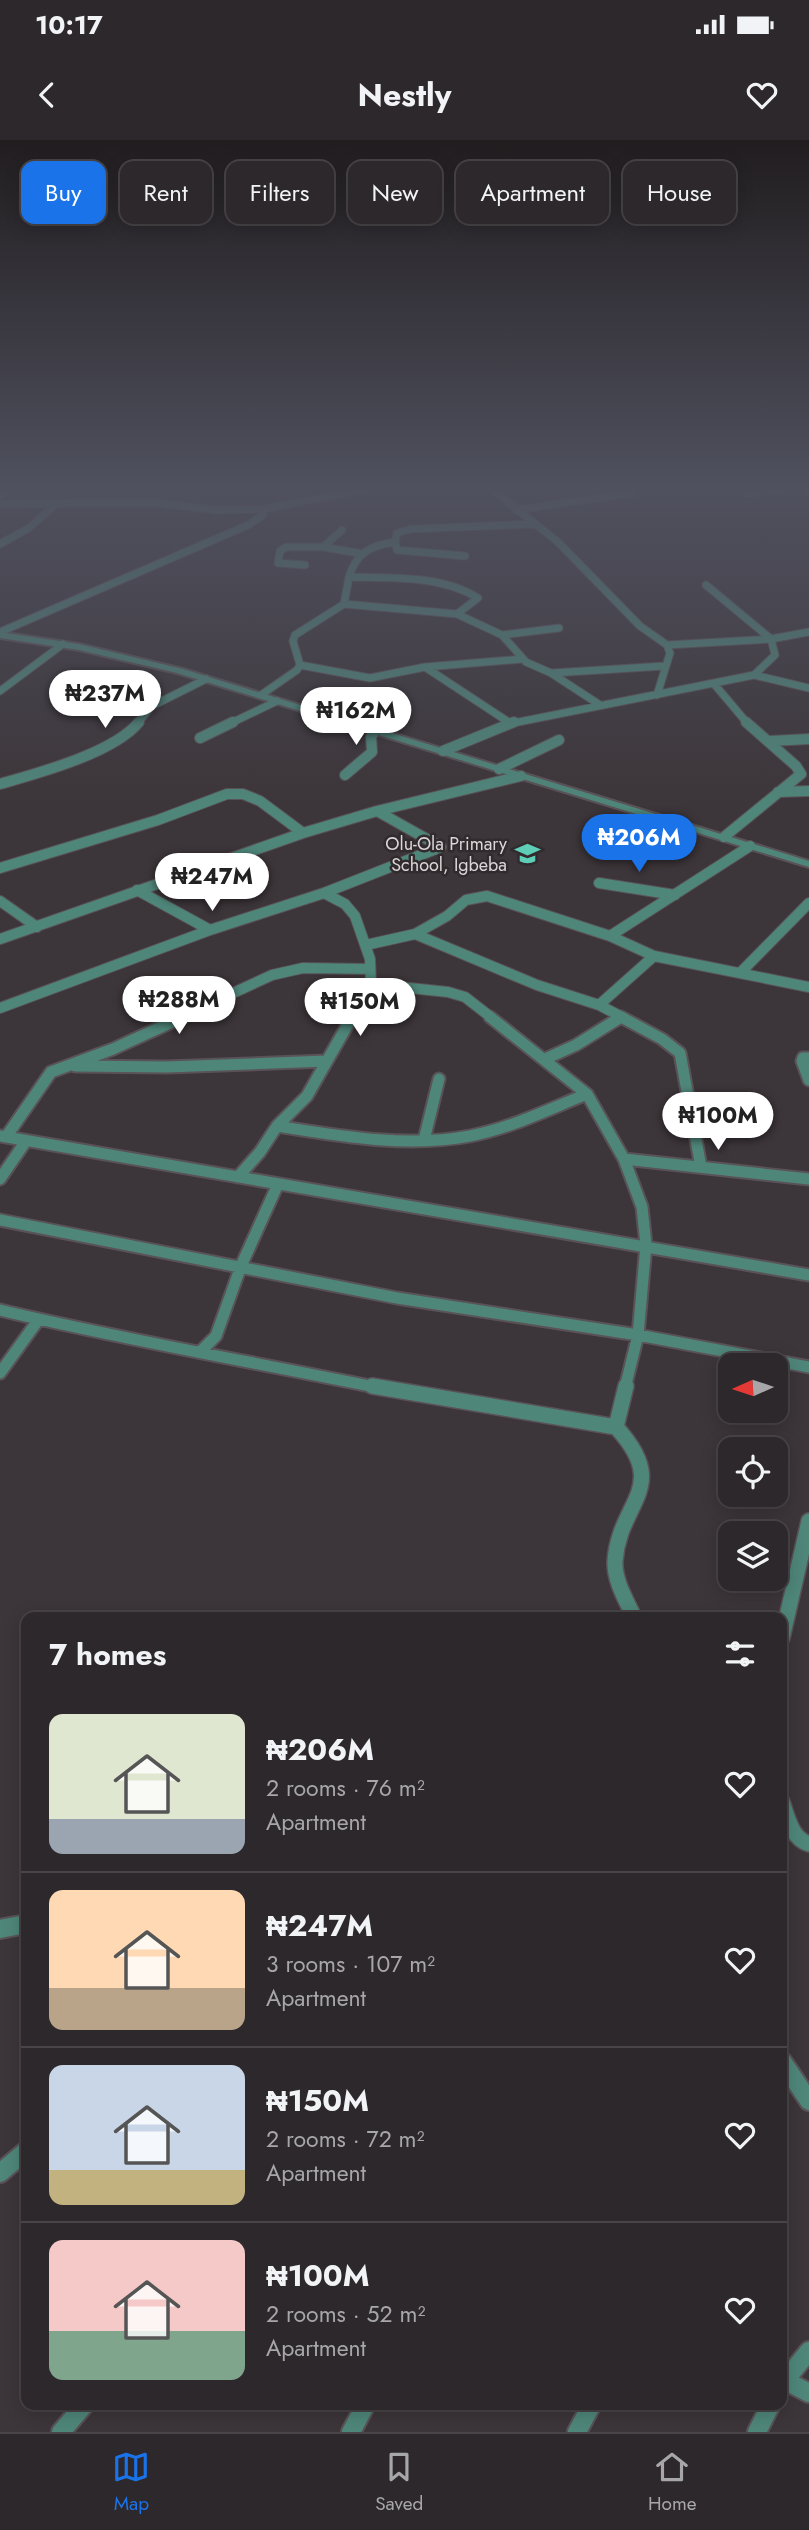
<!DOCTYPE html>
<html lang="en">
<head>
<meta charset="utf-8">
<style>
  body { margin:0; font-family:Jost,sans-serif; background:#353033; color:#f1f3f6; height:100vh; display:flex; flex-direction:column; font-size:26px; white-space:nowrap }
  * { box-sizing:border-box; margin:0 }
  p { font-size:23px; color:#a7a6a9 }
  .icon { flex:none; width:38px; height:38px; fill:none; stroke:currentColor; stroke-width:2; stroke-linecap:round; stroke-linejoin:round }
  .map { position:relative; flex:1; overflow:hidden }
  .panel { position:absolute; left:21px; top:1472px; width:766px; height:798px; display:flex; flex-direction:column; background:#2d282b; border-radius:14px; box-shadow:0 4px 18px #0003,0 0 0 2px #484447 }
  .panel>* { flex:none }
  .banner { position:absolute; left:21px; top:21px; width:768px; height:63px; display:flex; gap:14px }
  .needle { width:46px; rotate:267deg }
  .tools { position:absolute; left:718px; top:1213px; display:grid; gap:14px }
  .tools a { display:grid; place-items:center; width:70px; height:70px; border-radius:14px; background:#2d282b; box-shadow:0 4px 18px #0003,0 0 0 2px #484447; font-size:35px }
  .price { position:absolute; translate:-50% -60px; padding:0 16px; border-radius:24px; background:#fff; color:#222; font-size:23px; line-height:46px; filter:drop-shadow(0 2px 4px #0008) }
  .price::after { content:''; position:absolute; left:50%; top:42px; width:21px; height:16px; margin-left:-10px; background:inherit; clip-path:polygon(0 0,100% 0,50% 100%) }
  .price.active { background:#1a73e8; color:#fff }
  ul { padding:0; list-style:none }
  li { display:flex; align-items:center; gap:21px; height:175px; padding:0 28px }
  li+li { border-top:2px solid #484447 }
  li span { display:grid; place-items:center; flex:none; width:196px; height:140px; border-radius:14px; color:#555 }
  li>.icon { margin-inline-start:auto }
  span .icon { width:84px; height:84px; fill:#fffc; stroke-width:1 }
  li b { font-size:30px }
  h2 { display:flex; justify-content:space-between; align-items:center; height:84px; padding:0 28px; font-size:30px }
  .pill { padding:0 24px; border-radius:14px; background:#2d282b; box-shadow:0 4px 18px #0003,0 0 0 2px #484447; font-size:24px; line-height:63px }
  .pill.active { background:#1a73e8; color:#fff }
  .status { display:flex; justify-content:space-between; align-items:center; height:49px; padding:0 35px; background:#2d282b; direction:ltr }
  .status svg { height:19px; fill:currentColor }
  header { display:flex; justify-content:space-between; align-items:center; height:91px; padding:0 28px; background:#2d282b; font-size:32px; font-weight:700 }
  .menu { display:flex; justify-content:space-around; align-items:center; height:98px; border-top:2px solid #484447; background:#2d282b; font-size:19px; color:#a7a6a9 }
  .menu a { display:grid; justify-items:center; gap:4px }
  .menu .active { color:#1a73e8 }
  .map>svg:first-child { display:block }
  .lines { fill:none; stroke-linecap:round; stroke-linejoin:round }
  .minor-far4-casing { stroke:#595256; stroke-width:9 }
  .minor-far3-casing { stroke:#595256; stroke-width:12 }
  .minor-far2-casing { stroke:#595256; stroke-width:15 }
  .minor-far1-casing { stroke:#595256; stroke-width:18 }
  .minor-casing { stroke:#595256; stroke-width:22 }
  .tertiary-casing { stroke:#595256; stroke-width:4 }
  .minor-far4 { stroke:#4f867a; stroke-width:7 }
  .minor-far3 { stroke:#4f867a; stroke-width:10 }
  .minor-far2 { stroke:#4f867a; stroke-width:11 }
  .minor-far1 { stroke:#4f867a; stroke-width:15 }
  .minor { stroke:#4f867a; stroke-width:18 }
  .tertiary { fill:#4f867a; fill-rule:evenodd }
  .labels { text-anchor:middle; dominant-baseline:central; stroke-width:5; stroke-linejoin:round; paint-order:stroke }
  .far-poi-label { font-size:18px; fill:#dbd6d9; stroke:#312b2e; text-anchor:end }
</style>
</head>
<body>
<div class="status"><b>10:17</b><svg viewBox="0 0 49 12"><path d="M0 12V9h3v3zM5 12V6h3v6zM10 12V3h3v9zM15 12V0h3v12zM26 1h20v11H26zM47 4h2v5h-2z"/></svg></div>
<header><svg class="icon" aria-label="back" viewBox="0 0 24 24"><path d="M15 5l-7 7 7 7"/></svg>Nestly<svg class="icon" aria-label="heart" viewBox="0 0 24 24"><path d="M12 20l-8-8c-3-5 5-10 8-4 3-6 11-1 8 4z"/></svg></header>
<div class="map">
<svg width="809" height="2292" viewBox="0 0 809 2292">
  <rect width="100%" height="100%" fill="#3c3539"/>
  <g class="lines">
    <defs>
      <path id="minor-far4" d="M 490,348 L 558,402 L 640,486 L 667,505 L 670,513 L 657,555
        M 801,348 L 809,354
        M 748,354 L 784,348
        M 0,356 L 15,348
        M 0,364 L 148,362 L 218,370 L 264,369
        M 516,370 L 633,353
        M 342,390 L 323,407 L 358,413
        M 395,402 L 397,410 L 465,416
        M 0,404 L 29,388 L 57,363
        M 305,425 L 278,423 L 280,411 L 286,407 L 323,407
        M 344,464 L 457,474 L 502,495 L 526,522 L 551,533 L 600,565
        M 457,474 L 478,458 C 441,435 391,438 349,437 C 356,413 371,405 395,402 L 397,393 L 411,389 L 535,384
        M 0,492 L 248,385 L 263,375 L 264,369 L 370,348
        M 502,495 L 559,488
        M 667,505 L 771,499 L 809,492
        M 300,525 L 370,538 L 425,527 L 522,519
        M 425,527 L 510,583
        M 552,533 L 664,526
        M 754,535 L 809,548
        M 715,545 L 748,584
        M 0,551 L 63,504
        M 261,555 L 297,530 L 300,525 L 293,501 L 295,495 L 344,464 L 349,437
        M 137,584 L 152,566 L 206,539
        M 229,584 L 277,561
        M 508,584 L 754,535 L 775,515 L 771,499 L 706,445"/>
      <path id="minor-far3" d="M 200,598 L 233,582
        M 770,601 L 809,599
        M 443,611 L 514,582
        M 499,629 L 559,600
        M 345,635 L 372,612 L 371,597 L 375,591
        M 0,644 C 38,633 114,613 139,582
        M 778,652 L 809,651
        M 724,697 L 801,634 L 796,626 L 746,582
        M 0,728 L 158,680 L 227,654 L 243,654 L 260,661 L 303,693
        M 599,743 L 675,755
        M 137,750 L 210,790
        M 324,753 L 345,764 L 355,776 L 370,819 L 371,844 L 351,878
        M 0,761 L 37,787
        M 415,794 L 447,776 L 466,760 L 487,756 L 610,796 L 654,816 L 809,847
        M 610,796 L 750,706
        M 0,799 L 303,693 L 377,671 L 521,636
        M 366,805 L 415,794 L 537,845 L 599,865 L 624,878
        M 741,832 L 809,763
        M 371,844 L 448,852 L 465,857 L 492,878
        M 599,865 L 654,816
        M 0,868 L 210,790 L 324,753 L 441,707 L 377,671
        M 179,878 L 272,835 L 303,828 L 370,829"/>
      <path id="minor-far2" d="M 490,877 L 587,954 L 624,1019 L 642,1067 L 646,1105 L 638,1195 L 625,1248
        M 621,877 L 662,899 L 680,913 L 701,1027
        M 809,918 L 803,918 L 802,921 L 809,940
        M 545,919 L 576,905 L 621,877
        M 75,926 L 167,927 L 326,921
        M 277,986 C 340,996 406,1008 470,996 C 511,988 549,969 587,954
        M 0,996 L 809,1135
        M 6,997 L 51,932 L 113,909 L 183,877
        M 424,1000 L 439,939
        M 624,1019 L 809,1039
        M 238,1037 L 260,1012 L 277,986 L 307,956 L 352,877
        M 0,1039 L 26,1001
        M 0,1080 L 397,1158 L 638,1195 L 809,1227
        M 0,1170 C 126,1200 253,1222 380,1248
        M 201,1211 L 216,1196 L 241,1126 L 278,1044
        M 0,1233 L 39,1179"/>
      <path id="minor-far1" d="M 372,1246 L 616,1287
        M 626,1246 L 616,1287 C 672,1348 619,1361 615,1421 C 614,1440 626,1460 634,1477
        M 782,1498 L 809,1381
        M 782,1662 C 788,1678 791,1698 809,1704"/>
      <path id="minor" d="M 0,1789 L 26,1784
        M 782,1921 L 809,1961
        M 0,2033 L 26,2011
        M 782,2239 L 809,2253
        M 782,2244 L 809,2211
        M 61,2292 L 85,2264
        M 351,2292 L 366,2264
        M 577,2292 L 592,2264
        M 757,2292 L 771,2264"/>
      <path id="tertiary" d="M 0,492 L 79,504 L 183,529 L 809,721 L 809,727 L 177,533 L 79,510 L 0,498 Z"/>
    </defs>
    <!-- minor-far4 casing -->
    <use href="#minor-far4" class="minor-far4-casing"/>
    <!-- minor-far3 casing -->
    <use href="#minor-far3" class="minor-far3-casing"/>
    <!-- minor-far2 casing -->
    <use href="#minor-far2" class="minor-far2-casing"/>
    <!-- minor-far1 casing -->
    <use href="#minor-far1" class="minor-far1-casing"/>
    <!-- minor casing -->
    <use href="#minor" class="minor-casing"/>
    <!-- tertiary casing -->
    <use href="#tertiary" class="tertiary-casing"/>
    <!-- minor-far4 -->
    <use href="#minor-far4" class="minor-far4"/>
    <!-- minor-far3 -->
    <use href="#minor-far3" class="minor-far3"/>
    <!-- minor-far2 -->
    <use href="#minor-far2" class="minor-far2"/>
    <!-- minor-far1 -->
    <use href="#minor-far1" class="minor-far1"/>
    <!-- minor -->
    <use href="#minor" class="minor"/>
    <!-- tertiary -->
    <use href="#tertiary" class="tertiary"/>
  </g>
  <!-- sky -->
  <linearGradient id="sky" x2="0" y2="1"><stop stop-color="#211d1f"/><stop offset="0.52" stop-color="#50515f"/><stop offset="1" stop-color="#50515f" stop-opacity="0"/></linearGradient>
  <rect width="809" height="669" fill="url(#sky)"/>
  <!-- icons -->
  <defs>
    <symbol id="school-bare" viewBox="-9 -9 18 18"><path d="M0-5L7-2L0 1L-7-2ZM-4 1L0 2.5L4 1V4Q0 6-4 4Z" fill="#5eceb7" stroke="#312b2e" stroke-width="2.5" paint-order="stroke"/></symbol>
  </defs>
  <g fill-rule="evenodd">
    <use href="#school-bare" x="510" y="696" width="35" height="35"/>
  </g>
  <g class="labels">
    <!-- far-poi labels -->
    <g class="far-poi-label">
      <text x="507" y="704">Olu-Ola Primary<tspan x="507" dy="21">School, Igbeba</tspan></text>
    </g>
  </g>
</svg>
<div class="tools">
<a><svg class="needle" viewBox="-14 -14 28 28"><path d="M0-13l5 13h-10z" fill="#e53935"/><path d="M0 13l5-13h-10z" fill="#a7a6a9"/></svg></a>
<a><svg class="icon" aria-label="locate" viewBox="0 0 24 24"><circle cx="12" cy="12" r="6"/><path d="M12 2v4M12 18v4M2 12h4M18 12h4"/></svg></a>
<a><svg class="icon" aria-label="layers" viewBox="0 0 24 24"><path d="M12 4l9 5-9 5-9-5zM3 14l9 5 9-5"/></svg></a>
</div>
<b class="price" style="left:105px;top:590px">₦237M</b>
<b class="price" style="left:356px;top:607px">₦162M</b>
<b class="price active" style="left:639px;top:734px">₦206M</b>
<b class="price" style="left:212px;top:773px">₦247M</b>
<b class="price" style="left:179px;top:896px">₦288M</b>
<b class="price" style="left:360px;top:898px">₦150M</b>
<b class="price" style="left:718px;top:1012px">₦100M</b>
<div class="banner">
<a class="pill active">Buy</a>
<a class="pill">Rent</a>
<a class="pill">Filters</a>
<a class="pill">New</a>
<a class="pill">Apartment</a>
<a class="pill">House</a>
</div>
<section class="panel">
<h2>7 homes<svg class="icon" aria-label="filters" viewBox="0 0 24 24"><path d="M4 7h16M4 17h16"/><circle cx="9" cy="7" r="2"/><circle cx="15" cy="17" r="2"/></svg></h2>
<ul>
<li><span style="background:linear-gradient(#dfe7d0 75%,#9aa5b1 0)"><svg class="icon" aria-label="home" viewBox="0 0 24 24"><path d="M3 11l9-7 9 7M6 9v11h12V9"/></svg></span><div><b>₦206M</b><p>2 rooms · 76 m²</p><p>Apartment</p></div><svg class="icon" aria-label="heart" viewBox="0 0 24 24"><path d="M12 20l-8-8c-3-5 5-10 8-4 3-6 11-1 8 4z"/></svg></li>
<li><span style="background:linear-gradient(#ffd9b3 70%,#b9a48a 0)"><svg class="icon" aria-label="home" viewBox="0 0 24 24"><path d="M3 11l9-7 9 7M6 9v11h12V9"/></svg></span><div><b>₦247M</b><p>3 rooms · 107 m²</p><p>Apartment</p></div><svg class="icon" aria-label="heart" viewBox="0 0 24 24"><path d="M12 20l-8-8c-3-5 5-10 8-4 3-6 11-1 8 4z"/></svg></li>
<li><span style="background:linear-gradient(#c9d6e8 75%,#c2b280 0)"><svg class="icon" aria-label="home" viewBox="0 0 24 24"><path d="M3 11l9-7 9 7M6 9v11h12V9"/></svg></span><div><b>₦150M</b><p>2 rooms · 72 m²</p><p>Apartment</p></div><svg class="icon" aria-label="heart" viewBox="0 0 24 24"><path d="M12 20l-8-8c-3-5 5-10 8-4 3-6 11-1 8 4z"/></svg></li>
<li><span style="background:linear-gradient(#f6c9c9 65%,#7fa58c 0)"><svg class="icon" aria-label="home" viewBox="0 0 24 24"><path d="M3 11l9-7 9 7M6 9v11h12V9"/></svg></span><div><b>₦100M</b><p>2 rooms · 52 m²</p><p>Apartment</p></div><svg class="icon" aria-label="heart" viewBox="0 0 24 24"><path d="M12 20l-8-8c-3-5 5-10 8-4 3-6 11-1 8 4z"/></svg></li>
</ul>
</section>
</div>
<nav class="menu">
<a class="active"><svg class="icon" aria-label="map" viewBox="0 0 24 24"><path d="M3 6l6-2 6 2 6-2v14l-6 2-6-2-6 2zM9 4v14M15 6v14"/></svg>Map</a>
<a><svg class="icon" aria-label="saved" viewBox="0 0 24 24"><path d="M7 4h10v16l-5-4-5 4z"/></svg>Saved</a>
<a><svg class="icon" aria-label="home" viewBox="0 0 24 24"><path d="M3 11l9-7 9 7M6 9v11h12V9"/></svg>Home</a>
</nav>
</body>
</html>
